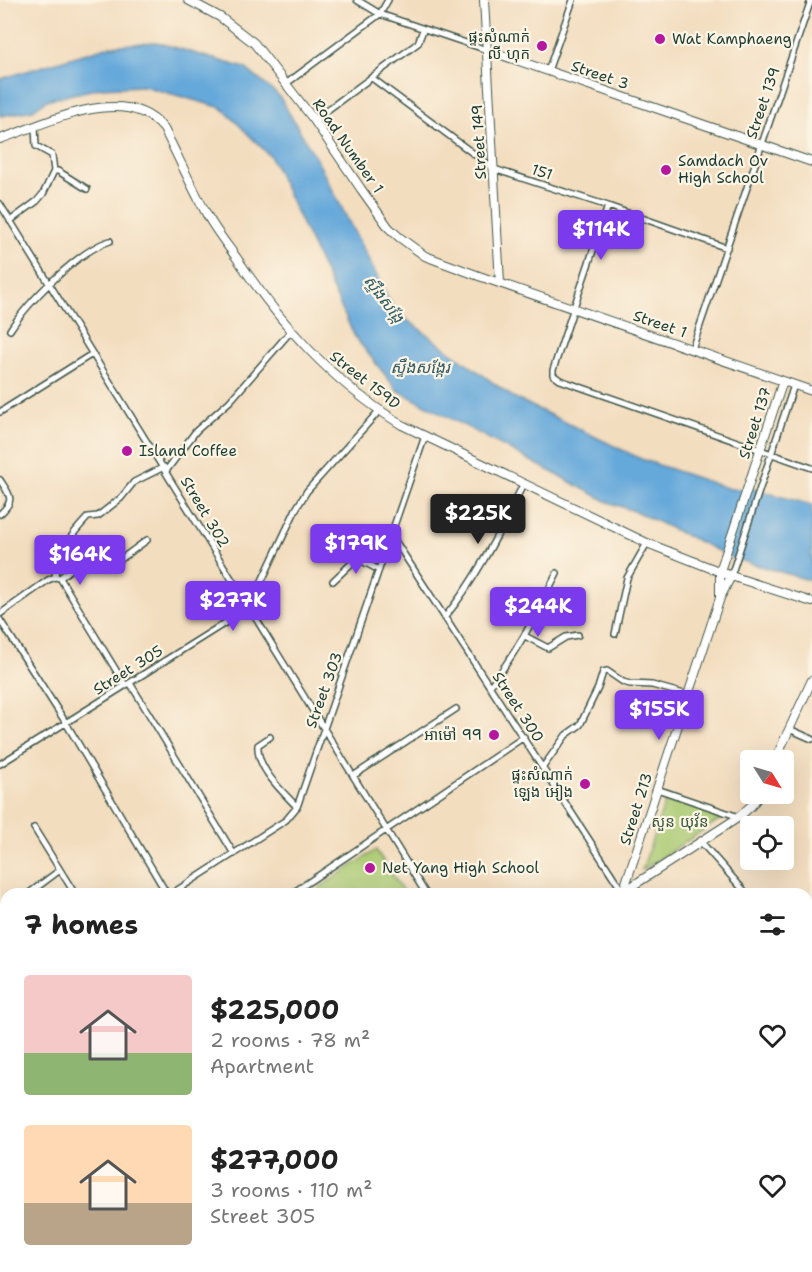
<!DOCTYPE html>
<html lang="en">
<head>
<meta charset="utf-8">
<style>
  body { margin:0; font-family:"Shantell Sans","Noto Sans Khmer",sans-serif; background:#f6f6f6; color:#222; height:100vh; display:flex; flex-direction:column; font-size:22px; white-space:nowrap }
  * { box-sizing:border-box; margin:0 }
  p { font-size:20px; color:#767676 }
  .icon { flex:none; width:33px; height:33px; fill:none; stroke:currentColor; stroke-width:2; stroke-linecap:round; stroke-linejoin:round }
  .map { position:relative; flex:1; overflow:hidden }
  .details { position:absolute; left:0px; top:888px; width:813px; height:384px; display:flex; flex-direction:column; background:#fff; border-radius:18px 18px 0 0; box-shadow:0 6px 24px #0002 }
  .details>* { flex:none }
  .needle { width:39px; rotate:127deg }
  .tools { position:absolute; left:740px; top:750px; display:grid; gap:12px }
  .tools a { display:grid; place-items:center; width:54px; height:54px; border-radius:6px; background:#fff; box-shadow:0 6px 24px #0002; font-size:30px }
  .price { position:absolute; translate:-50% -51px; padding:0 14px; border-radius:6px; background:#7c3aed; color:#fff; font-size:20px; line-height:39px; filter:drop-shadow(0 2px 3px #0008) }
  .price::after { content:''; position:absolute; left:50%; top:36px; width:18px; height:14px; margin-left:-9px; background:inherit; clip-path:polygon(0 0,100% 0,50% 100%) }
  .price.current { background:#222; color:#fff }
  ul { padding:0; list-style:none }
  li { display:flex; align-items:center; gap:18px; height:150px; padding:0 24px }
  li span { display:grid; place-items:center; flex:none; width:168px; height:120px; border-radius:6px; color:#555 }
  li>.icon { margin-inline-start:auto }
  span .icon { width:72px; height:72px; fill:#fffc; stroke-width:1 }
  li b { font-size:26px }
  h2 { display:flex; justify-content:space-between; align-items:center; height:72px; padding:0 24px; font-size:26px }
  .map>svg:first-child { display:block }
  .green { fill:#a9c971; stroke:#648352; stroke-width:1.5 }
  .water { fill:#65a8da; stroke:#427287; stroke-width:1.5 }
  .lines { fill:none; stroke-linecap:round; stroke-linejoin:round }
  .street-casing { stroke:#3f5549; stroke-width:8 }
  .secondary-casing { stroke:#3f5549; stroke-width:10 }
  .primary-casing { stroke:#3f5549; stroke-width:11 }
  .street { stroke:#fff; stroke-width:5 }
  .secondary { stroke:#fff; stroke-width:8 }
  .primary { stroke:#fff; stroke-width:9 }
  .poi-dot { fill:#b5179e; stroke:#fcf5e5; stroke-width:2 }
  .labels { text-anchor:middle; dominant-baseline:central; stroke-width:4.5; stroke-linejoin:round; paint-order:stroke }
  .poi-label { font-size:15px; fill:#1f3d34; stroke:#fcf5e5; text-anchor:start }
  .street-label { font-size:15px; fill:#1f3d34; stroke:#fcf5e5 }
  .park-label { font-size:15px; fill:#3b5940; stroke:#fcf5e5 }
  .water-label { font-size:16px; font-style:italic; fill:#345d66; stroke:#fcf5e5 }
</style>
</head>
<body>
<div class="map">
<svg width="812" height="1272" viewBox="0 0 812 1272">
  <rect width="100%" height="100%" fill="#fcf5e5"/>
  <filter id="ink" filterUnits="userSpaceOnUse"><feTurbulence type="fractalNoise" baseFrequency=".0167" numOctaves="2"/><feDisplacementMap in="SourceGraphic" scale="12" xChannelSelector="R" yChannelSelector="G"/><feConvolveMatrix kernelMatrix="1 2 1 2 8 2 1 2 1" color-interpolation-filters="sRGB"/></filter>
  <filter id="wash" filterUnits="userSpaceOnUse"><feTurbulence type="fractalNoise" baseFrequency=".008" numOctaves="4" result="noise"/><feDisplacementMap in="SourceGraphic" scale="24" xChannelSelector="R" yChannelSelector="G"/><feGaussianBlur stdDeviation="1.35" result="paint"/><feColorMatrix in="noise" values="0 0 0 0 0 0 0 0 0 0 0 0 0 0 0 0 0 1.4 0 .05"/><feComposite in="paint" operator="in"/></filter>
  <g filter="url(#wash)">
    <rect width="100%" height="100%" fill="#f3ddbf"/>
    <!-- green -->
    <path class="green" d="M 667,796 L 724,817 L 642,870 Z
      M 376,850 L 405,894 L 323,894 L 319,888 Z"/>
    <!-- water -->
    <path class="water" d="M 156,42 L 245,68 L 279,96 L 316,158 L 395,311 L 513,397 L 641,459 L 730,489 L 754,489 L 812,505 L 812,581 L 739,560 L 734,564 L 733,558 L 637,512 L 608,502 L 397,390 L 355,337 L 270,156 L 222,108 L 143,86 L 100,88 L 47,100 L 33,110 L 0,116 L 0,79 L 110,46 Z"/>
  </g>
  <g filter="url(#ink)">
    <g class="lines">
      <defs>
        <path id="street" d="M 357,0 L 380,14 L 487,50
          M 548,71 L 573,0
          M 372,78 L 494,169 L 608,206 L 727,248
          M 287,83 L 380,14 L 388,0
          M 314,120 L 418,43 L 423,30
          M 35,127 L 36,146 L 52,155 L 54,171
          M 0,204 L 426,894
          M 608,206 L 553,370 L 553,375 L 560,380 L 812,468
          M 10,221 L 37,201 L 43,194 L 54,171 L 58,171 L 87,189
          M 10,330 C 28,302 79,250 110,241
          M 692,349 L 811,0
          M 0,412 L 92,354
          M 166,471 L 196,431 L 230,401 L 291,331
          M 0,480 C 11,497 15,500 0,514
          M 72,536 L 113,565 L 147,540
          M 392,536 L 623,892
          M 731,576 L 794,385
          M 55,577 C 56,553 72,534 88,517 L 98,516 L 121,498 L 134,482 L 164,467
          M 60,578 L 80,562 L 90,550
          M 333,581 L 354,561 L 360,560 L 379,570
          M 0,614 L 48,580 L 55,577 L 60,578 L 125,685
          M 445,617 C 478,577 501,528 524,483
          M 0,620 L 66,723 L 167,894
          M 615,634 L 627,578 L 647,543
          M 525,636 L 548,648 L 566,637 L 578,635
          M 130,683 L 234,854
          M 490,686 C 518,651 537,613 557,573
          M 789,729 L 812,739
          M 270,737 L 258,745 C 256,768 283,792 297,807
          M 0,764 L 249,608 L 296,509 L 307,491 L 379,411
          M 543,767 L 566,735 L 580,725 L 598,688 L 603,672 L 607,671 L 623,682 L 630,684 L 652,685 L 688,695
          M 353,776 L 456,709
          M 657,789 L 739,817
          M 34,828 L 75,894
          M 701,842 L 747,894
          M 28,894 L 60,870
          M 171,894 L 286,820 L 297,807 L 425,436
          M 291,894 L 524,737
          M 0,915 L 6,911
          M 807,916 L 812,910
          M 807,956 L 812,959
          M 0,1063 L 6,1059
          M 0,1090 L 6,1099
          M 807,1143 L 812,1136
          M 326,1266 L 332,1272
          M 655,1266 L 658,1272
          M 285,1269 L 288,1266
          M 454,1272 L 458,1266
          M 710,1272 L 715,1266"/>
        <path id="secondary" d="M 188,0 L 220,17 L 254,43 L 314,120 L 361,189 L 389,228 L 399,237 L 425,256 L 479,276 L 812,391
          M 484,0 L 500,283
          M 487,50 L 812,162
          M 0,139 C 46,124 126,81 164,129 C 178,156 190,184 205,211 C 213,227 225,242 236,257 C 283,327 330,380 402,425 L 647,543 L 731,576 L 812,602
          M 720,597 L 720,571 L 783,381
          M 775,760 L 812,680
          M 623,892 L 739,817 L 752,805 L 760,794
          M 624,894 L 623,892 L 720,598 L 731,576
          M 0,973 L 6,976
          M 807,1168 L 812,1176
          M 0,1174 L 6,1170"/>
        <path id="primary" d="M 501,1266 L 511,1272
          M 524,1266 L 534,1272
          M 38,1272 L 47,1266
          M 62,1272 L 71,1266"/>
      </defs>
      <!-- street casing -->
      <use href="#street" class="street-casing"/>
      <!-- secondary casing -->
      <use href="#secondary" class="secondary-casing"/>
      <!-- primary casing -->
      <use href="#primary" class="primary-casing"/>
      <!-- street -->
      <use href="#street" class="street"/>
      <!-- secondary -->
      <use href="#secondary" class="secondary"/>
      <!-- primary -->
      <use href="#primary" class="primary"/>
    </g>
  </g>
  <!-- markers -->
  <g class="poi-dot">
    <circle cx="660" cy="39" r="6"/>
    <circle cx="542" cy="46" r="6"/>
    <circle cx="666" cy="170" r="6"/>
    <circle cx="127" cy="451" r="6"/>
    <circle cx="494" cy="735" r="6"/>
    <circle cx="585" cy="784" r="6"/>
    <circle cx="370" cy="868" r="6"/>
  </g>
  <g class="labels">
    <!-- poi labels -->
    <g class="poi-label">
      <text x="530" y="37" text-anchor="end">ផ្ទះសំណាក់<tspan x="530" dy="17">លី ហុក</tspan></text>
      <text x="672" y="39">Wat Kamphaeng</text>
      <text x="678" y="161">Samdach Ov<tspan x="678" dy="17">High School</tspan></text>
      <text x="139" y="451">Island Coffee</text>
      <text x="482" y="735" text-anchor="end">អាម៉ៅ 99</text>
      <text x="573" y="775" text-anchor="end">ផ្ទះសំណាក់<tspan x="573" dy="17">ឡេង អៀង</tspan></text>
      <text x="382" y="868">Net Yang High School</text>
    </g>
    <!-- street labels -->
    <g class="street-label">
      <text transform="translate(600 75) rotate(19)">Street 3</text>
      <text transform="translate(763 103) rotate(-71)">Street 139</text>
      <text transform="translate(479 142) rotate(-93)">Street 149</text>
      <text transform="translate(348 146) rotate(55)">Road Number 1</text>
      <text transform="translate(542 172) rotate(18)">151</text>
      <text transform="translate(660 324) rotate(19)">Street 1</text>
      <text transform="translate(365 380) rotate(38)">Street 159D</text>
      <text transform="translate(755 423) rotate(-72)">Street 137</text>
      <text transform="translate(205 512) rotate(59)">Street 302</text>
      <text transform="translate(128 670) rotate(-32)">Street 305</text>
      <text transform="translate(324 690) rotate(-70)">Street 303</text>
      <text transform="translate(518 707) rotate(57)">Street 300</text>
      <text transform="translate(636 809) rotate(-72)">Street 213</text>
    </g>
    <!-- park labels -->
    <g class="park-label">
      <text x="680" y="822">សួន យុវ័ន</text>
    </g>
    <!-- water labels -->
    <g class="water-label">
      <text transform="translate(384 299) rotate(53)">ស្ទឹងសង្កែ</text>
      <text x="420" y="367">ស្ទឹងសង្កែរ</text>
    </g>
  </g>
</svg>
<div class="tools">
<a><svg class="needle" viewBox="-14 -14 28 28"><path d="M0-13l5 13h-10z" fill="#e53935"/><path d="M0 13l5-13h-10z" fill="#767676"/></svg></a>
<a><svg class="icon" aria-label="locate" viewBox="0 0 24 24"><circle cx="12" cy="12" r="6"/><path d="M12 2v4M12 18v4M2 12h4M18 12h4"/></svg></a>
</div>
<b class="price" style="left:601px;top:261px">$114K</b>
<b class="price current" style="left:478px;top:545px">$225K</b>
<b class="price" style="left:356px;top:575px">$179K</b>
<b class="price" style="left:80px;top:586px">$164K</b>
<b class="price" style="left:233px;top:632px">$277K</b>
<b class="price" style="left:538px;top:638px">$244K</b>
<b class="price" style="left:659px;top:741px">$155K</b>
<section class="details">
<h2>7 homes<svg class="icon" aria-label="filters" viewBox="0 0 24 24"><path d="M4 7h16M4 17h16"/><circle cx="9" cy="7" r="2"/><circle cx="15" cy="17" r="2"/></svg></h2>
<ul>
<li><span style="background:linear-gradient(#f6c9c9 65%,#8fb573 0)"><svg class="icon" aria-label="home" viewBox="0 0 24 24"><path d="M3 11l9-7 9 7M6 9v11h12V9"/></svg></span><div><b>$225,000</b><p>2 rooms · 78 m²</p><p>Apartment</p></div><svg class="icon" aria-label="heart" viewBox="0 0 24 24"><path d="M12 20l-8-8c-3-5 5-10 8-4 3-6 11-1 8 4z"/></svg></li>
<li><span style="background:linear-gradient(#ffd9b3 65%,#b9a48a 0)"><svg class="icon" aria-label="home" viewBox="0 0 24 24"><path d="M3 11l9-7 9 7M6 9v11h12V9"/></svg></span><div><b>$277,000</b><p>3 rooms · 110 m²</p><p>Street 305</p></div><svg class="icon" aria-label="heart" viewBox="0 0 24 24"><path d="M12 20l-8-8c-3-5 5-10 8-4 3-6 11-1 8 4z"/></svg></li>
</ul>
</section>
</div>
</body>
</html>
